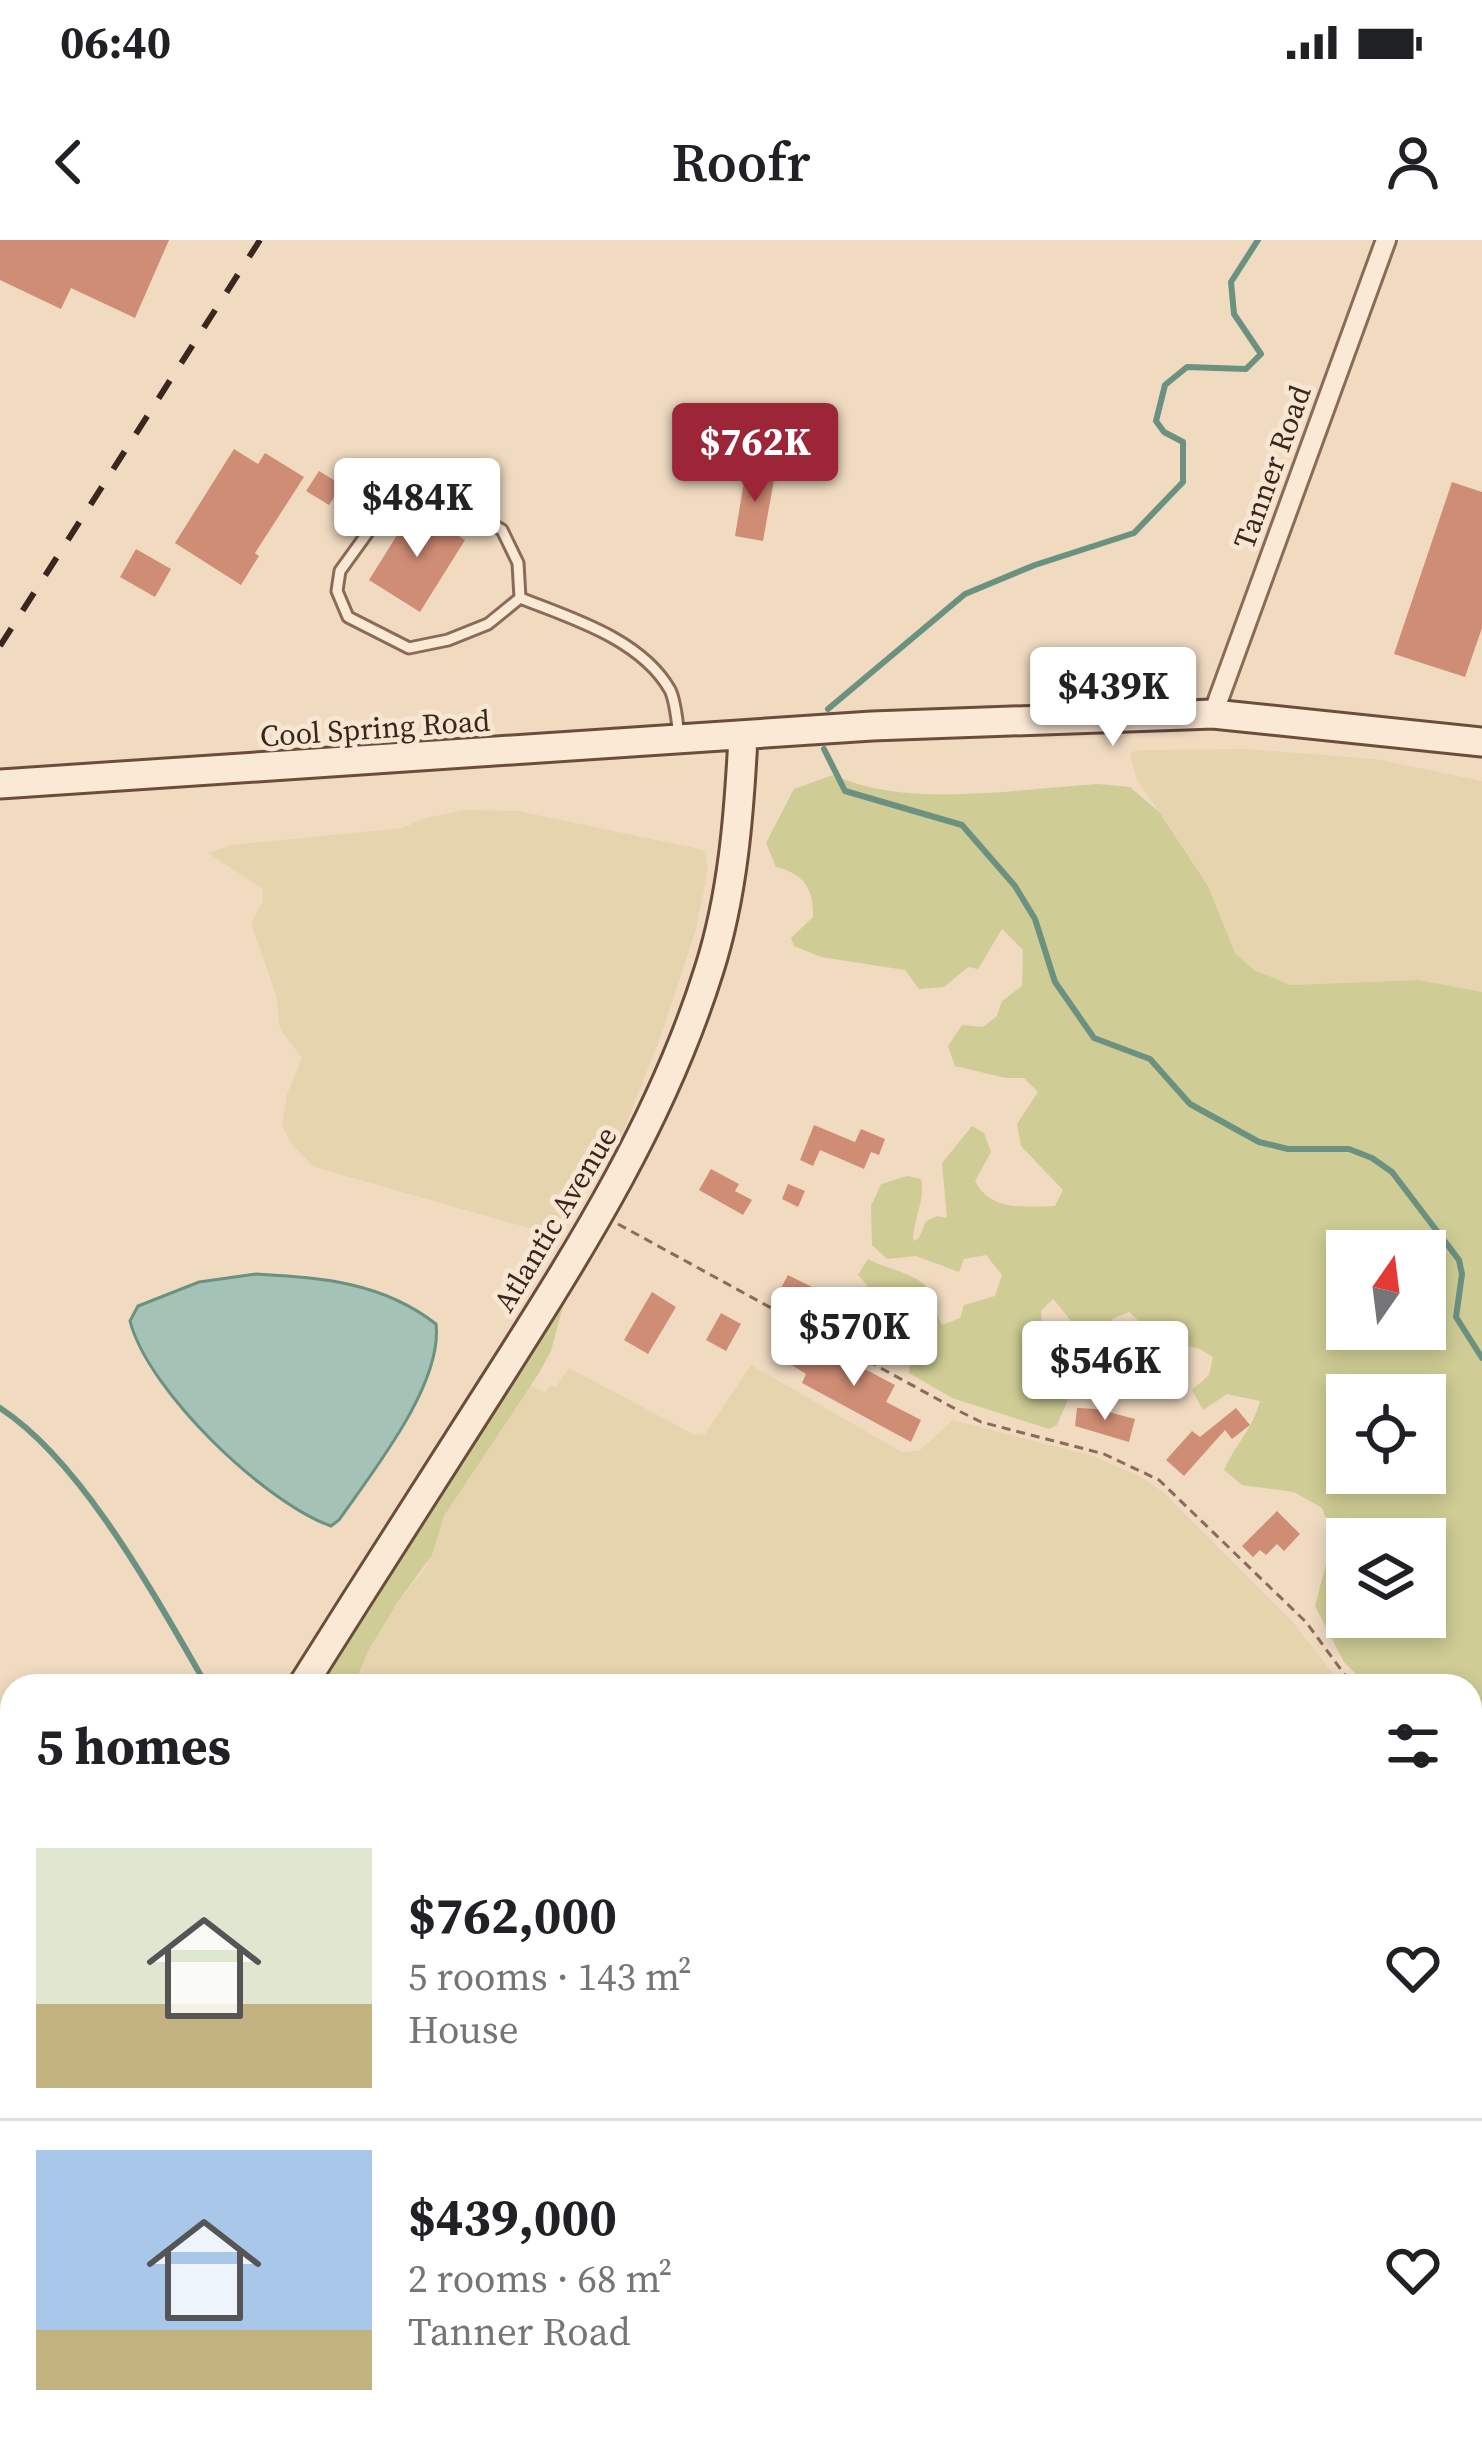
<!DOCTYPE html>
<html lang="en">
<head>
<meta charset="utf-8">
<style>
  body { margin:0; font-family:"Source Serif 4",serif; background:#f2f2f2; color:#202124; height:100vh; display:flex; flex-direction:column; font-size:45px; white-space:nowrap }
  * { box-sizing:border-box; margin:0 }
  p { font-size:39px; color:#757577 }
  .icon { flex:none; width:66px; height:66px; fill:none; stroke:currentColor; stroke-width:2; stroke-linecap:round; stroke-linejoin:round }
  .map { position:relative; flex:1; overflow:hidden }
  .side { position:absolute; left:0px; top:1434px; width:1482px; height:768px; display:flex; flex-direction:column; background:#fff; border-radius:36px 36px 0 0; box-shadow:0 6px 18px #0003 }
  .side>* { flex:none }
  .needle { width:78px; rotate:14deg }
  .buttons { position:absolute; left:1326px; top:990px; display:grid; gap:24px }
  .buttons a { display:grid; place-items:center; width:120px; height:120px; border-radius:0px; background:#fff; box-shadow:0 6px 18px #0003; font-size:60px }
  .price { position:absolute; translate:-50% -102px; padding:0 27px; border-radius:12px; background:#fff; color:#222; font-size:39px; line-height:78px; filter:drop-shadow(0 3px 6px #0008) }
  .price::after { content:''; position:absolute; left:50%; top:72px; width:36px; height:27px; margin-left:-18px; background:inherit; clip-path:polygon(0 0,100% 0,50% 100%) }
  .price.selected { background:#9d2538; color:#fff }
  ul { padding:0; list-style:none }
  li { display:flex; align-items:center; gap:36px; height:300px; padding:0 36px }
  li+li { border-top:3px solid #e0e0e0 }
  li span { display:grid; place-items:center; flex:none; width:336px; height:240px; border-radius:0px; color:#555 }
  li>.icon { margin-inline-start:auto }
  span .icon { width:144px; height:144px; fill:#fffc; stroke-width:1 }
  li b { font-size:51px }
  h2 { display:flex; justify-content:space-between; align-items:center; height:144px; padding:0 36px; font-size:51px }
  .status { display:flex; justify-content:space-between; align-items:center; height:84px; padding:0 60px; background:#fff; direction:ltr }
  .status svg { height:33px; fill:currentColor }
  header { display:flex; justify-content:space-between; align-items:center; height:156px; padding:0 36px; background:#fff; font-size:54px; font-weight:600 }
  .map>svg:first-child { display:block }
  .farmland { fill:#e6d4ae }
  .green { fill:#cfcc95; fill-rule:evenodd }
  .water { fill:#a4c2b5; stroke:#6b9181; stroke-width:3 }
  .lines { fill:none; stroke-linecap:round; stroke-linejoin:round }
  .stream { stroke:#6b9181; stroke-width:6 }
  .building { fill:#d08d75 }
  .service-casing { stroke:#8b6b58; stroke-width:15 }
  .minor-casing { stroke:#8b6b58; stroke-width:24 }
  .secondary-casing { stroke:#6c4c3b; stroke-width:33 }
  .path { stroke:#8b6b58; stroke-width:3; stroke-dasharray:9 6; stroke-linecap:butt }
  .service { stroke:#fae9d5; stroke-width:9 }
  .minor { stroke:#fae9d5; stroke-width:18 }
  .secondary { stroke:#fae9d5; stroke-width:27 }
  .rail { stroke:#3a261d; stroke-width:6; stroke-dasharray:21 21; stroke-linecap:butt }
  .labels { text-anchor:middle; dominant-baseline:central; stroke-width:10; stroke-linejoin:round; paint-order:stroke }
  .street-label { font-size:30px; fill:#3a261d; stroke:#f7e6d1 }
</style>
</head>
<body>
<div class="status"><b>06:40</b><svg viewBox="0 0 49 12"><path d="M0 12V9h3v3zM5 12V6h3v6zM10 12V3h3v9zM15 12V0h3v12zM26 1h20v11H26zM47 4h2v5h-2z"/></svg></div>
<header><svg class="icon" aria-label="back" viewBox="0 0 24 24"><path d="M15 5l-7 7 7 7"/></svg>Roofr<svg class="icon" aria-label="person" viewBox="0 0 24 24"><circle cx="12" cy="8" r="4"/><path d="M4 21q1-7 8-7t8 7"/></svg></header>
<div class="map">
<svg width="1482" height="2202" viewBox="0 0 1482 2202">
  <rect width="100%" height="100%" fill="#f0dbc1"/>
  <!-- farmland -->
  <path class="farmland" d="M 1247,509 L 1375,519 L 1482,541 L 1482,752 L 1419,740 L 1291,745 L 1254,730 L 1235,713 L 1208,646 L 1136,538 L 1130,513 L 1139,510 Z
    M 465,570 L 518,571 L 704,610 L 708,629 L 696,689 L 663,790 L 623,892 L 557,996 L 314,927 L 293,906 L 282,886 L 287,854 L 302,818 L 280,789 L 276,755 L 251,683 L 263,661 L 263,649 L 208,613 L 231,605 L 403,588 L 425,578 Z
    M 751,1125 L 902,1212 L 919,1211 L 953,1180 L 1093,1216 L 1141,1237 L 1163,1252 L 1291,1380 L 1343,1446 L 364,1446 L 359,1434 L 367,1411 L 397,1363 L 426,1327 L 444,1276 L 530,1145 L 545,1153 L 550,1145 L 556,1147 L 569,1128 L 695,1195 L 705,1194 Z
    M 1470,1536 L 1482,1542 L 1482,1959 L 1470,1958 Z
    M 802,2190 L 1390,2190 L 1409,2202 L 806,2202 L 795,2195 Z"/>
  <!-- green -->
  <path class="green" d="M 833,535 C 908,569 1016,549 1098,544 L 1130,547 L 1159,572 L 1208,646 L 1235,713 L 1254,730 L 1291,745 L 1419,740 L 1482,752 L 1482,1527 L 1470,1521 L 1470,1446 L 1368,1446 L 1344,1422 L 1315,1366 L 1333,1297 L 1322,1268 L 1294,1252 L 1242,1245 L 1224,1230 C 1236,1203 1252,1191 1260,1161 L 1227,1154 L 1203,1170 L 1192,1150 L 1209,1135 L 1213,1117 L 1200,1109 L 1160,1100 L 1129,1072 L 1112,1079 L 1111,1090 C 1127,1107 1144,1115 1156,1135 L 1150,1142 C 1106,1133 1082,1092 1053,1059 L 1041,1071 L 1044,1108 L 1070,1155 L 1057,1185 L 1049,1189 L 952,1158 L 909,1133 L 914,1106 C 890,1085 880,1058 858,1035 L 868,1019 C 885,1029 917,1033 928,1049 C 935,1059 936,1074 942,1085 L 960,1078 L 964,1065 L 995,1056 L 1002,1035 L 986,1015 L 964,1019 L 959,1032 L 916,1016 L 887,1019 L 872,1005 L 871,966 L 881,944 L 907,936 L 921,939 C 926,958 913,980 913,1001 L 919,998 L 926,981 L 937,976 L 947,978 L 942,923 L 972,886 L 984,893 L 991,912 L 975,941 C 990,971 1024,967 1055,966 L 1063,950 L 1021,906 L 1017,884 L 1038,852 L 1024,838 L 1006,838 L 955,826 L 948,806 L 962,785 L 983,787 L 997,776 L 1002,761 L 1022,746 L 1023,710 L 1002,689 L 978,729 L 968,727 L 944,747 L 919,749 L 905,730 L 821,717 L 794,706 L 791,698 L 813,677 C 814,649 804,634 776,627 L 766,603 L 794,549 ZM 1347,1011 L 1425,1011 L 1425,1089 L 1347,1089 ZM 1347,1155 L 1425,1155 L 1425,1233 L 1347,1233 ZM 1347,1299 L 1425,1299 L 1425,1377 L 1347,1377 Z
    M 569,1044 L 551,1111 L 539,1133 L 444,1276 L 432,1315 L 397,1363 L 368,1411 L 359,1433 L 364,1446 L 315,1446 Z
    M 1470,2041 L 1482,2042 L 1482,2202 L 1409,2202 L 1390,2190 L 1470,2190 Z
    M 12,2098 L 12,2190 L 768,2190 L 788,2202 L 0,2202 L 0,2106 Z"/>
  <!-- water -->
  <path class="water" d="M 256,1034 C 323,1038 382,1042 436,1084 C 443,1144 373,1231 339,1280 L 331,1286 C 264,1262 148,1151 130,1081 L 138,1066 L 199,1042 Z
    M 1470,1972 L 1482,1972 L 1482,2042 L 1470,2041 Z"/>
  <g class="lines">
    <!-- stream -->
    <path class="stream" d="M 828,469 L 965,354 L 1035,325 L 1134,293 L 1183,242 L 1183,202 L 1164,192 L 1156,181 L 1165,145 L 1187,127 L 1246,129 L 1261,114 L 1234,74 L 1231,42 L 1258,0
      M 824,509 L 845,551 L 962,585 L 1015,646 L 1035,679 L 1055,742 L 1094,798 L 1150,819 L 1190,864 L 1259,902 L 1288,909 L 1349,909 L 1372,918 L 1392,932 L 1459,1020 L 1462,1034 L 1456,1077 L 1482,1118
      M 0,1168 C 83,1222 157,1360 207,1446
      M 765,2202 L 780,2190"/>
  </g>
  <!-- building -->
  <path class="building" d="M 0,0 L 169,0 L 135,78 L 71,48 L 61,69 L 0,40 Z
    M 234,209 L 258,224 L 265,213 L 304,237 L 255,313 L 259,316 L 241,345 L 175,303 Z
    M 746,229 L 775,234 L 763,301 L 735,296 Z
    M 319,231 L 342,245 L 329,265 L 306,251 Z
    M 1452,242 L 1482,252 L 1482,388 L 1465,437 L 1394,414 Z
    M 414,268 L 465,300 L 420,372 L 369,340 Z
    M 136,309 L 171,329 L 155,357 L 120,337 Z
    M 814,885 L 855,902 L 861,889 L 885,899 L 879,915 L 871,912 L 864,929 L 820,910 L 813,926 L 800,920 Z
    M 711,929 L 739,944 L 735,951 L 752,960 L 743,975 L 699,950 Z
    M 788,944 L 805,951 L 798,967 L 782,959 Z
    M 788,1035 L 816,1049 L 809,1063 L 781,1048 Z
    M 652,1052 L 676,1067 L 648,1114 L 624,1100 Z
    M 721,1073 L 741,1084 L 726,1111 L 706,1100 Z
    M 799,1104 L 816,1114 L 821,1106 L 895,1145 L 886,1162 L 921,1180 L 911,1202 L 802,1143 L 806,1134 L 787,1122 Z
    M 1077,1168 L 1097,1169 L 1135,1179 L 1129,1202 L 1075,1186 Z
    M 1236,1168 L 1250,1185 L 1232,1199 L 1225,1190 L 1184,1236 L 1166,1220 L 1192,1191 L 1200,1197 Z
    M 1277,1271 L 1300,1294 L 1284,1311 L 1277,1304 L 1266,1315 L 1260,1310 L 1253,1317 L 1242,1306 Z"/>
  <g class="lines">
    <defs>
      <path id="service" d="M 402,245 L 427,246 L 502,290 L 518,323 L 520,358 L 488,384 L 448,400 L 409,408 L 348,377 L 337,351 L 340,331 Z
        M 520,358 C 571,378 641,399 670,450 C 676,462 677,483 679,496"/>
      <path id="minor" d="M 1213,474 L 1386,0"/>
      <path id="secondary" d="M 0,544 L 872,486 L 1213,474 L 1482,502
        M 302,1446 C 368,1341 435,1237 502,1132 C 584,1003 663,877 709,730 C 733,655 739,575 743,497
        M 0,1917 L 12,1899"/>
    </defs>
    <!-- service casing -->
    <use href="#service" class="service-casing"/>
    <!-- minor casing -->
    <use href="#minor" class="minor-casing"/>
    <!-- secondary casing -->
    <use href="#secondary" class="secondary-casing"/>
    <!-- path -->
    <path class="path" d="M 618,984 L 961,1172 L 981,1182 L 1104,1214 L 1159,1240 L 1306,1382 L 1353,1446
      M 1470,1530 L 1482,1537
      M 780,2190 L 799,2202"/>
    <!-- service -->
    <use href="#service" class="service"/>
    <!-- minor -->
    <use href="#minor" class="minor"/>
    <!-- secondary -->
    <use href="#secondary" class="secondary"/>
    <!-- rail -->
    <path class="rail" d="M 0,406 L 260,0"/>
  </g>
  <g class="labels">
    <!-- street labels -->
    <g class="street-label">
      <text transform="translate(1272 227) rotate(-70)">Tanner Road</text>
      <text transform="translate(375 488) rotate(-4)">Cool Spring Road</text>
      <text transform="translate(555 979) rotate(-59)">Atlantic Avenue</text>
    </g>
  </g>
</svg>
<div class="buttons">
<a><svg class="needle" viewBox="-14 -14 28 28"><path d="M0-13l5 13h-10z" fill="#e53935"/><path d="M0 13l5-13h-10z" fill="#757577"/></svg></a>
<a><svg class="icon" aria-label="locate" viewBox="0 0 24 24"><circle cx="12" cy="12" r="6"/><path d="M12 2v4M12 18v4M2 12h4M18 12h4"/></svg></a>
<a><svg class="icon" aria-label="layers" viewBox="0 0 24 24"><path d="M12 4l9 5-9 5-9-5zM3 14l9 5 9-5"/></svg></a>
</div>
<b class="price selected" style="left:755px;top:265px">$762K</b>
<b class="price" style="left:417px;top:320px">$484K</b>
<b class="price" style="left:1113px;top:509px">$439K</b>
<b class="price" style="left:854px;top:1149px">$570K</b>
<b class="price" style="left:1105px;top:1183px">$546K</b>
<section class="side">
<h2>5 homes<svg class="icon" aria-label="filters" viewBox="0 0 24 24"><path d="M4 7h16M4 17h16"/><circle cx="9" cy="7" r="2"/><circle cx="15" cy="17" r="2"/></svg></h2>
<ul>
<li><span style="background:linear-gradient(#dfe7d0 65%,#c2b280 0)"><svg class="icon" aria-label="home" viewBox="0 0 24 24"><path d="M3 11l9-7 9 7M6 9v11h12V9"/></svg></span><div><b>$762,000</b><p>5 rooms · 143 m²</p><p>House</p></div><svg class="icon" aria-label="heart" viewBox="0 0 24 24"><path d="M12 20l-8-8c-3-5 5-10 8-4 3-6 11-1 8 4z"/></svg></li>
<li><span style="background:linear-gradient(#a9c7e8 75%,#c2b280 0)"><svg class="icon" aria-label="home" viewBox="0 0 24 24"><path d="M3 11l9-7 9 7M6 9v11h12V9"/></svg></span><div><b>$439,000</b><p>2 rooms · 68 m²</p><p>Tanner Road</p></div><svg class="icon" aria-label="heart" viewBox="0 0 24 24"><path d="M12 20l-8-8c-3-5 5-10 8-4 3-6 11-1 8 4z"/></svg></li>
</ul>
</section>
</div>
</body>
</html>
